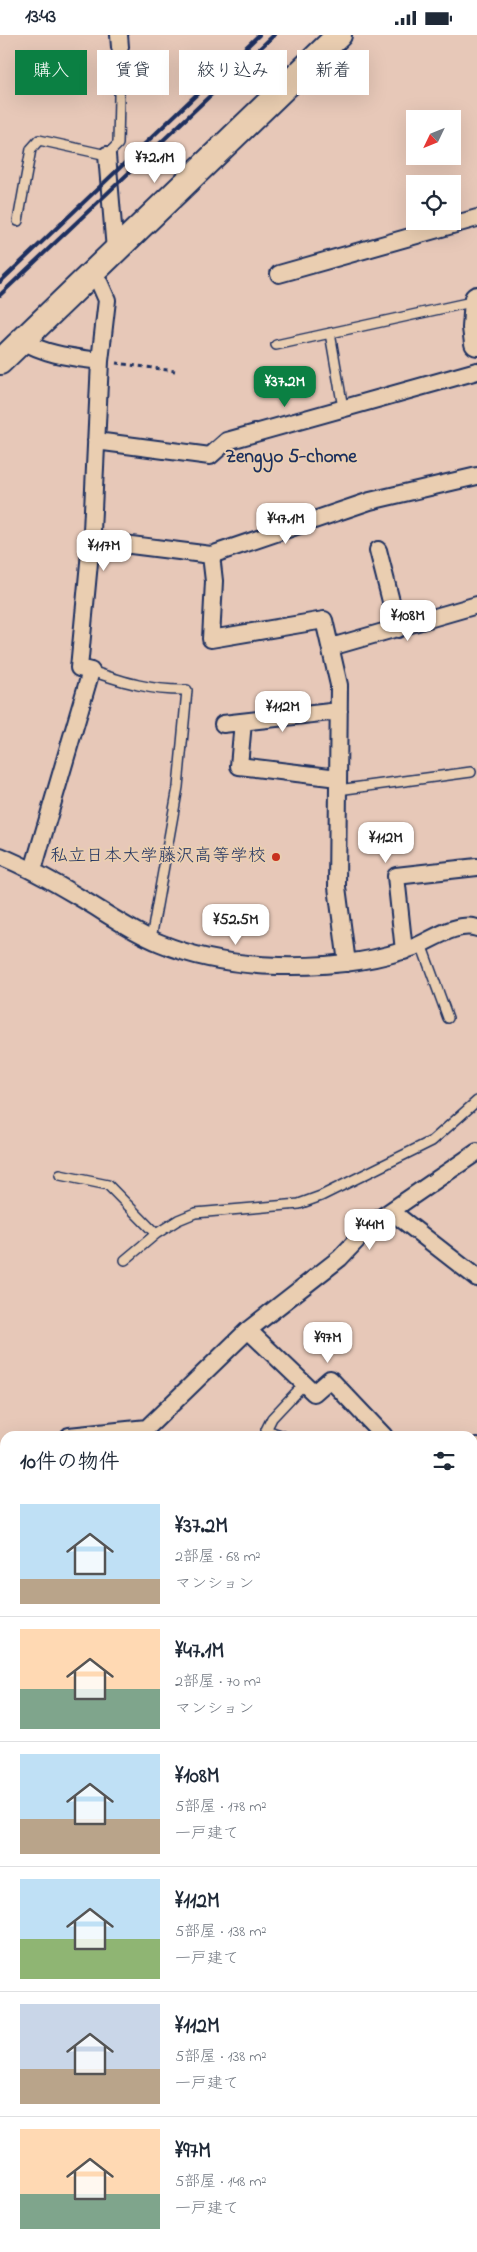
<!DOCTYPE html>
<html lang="ja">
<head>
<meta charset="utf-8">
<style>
  body { margin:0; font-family:"Indie Flower","Klee One",sans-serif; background:#f2f2f3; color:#1f2937; height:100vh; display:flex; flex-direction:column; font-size:19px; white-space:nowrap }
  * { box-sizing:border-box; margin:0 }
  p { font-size:16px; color:#747a83 }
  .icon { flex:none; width:28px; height:28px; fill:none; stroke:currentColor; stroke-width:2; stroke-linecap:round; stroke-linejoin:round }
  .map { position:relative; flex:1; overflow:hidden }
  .details { position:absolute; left:0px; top:1396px; width:478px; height:821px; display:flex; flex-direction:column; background:#fff; border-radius:15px 15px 0 0; box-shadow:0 5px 20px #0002 }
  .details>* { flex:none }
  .guide { position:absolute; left:15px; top:15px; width:448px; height:45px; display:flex; gap:10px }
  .needle { width:32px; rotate:227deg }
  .fabs { position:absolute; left:406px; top:75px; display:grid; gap:10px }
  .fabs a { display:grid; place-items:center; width:55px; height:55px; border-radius:0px; background:#fff; box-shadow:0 5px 20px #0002; font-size:25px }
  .price { position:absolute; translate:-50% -42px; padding:0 11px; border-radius:10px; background:#fff; color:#222; font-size:16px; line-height:32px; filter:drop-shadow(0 1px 2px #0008) }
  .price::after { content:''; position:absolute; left:50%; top:30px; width:15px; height:11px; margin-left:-8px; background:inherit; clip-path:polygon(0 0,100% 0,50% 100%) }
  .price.current { background:#0b8043; color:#fff }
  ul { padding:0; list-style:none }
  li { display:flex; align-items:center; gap:15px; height:125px; padding:0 20px }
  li+li { border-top:1px solid #e0e1e3 }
  li span { display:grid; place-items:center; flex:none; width:140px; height:100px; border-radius:0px; color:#555 }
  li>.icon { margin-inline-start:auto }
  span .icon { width:60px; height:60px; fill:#fffc; stroke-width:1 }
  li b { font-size:21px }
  h2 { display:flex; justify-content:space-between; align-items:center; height:60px; padding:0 20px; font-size:21px }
  .chip { padding:0 18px; border-radius:0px; background:#fff; box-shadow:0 5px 20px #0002; font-size:18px; line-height:45px }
  .chip.current { background:#0b8043; color:#fff }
  .status { display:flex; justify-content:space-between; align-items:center; height:35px; padding:0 25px; background:#fff; direction:ltr }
  .status svg { height:14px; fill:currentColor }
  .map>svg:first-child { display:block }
  .green { fill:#c4d68b; stroke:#708274 }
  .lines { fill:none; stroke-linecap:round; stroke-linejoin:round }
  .lane-casing { stroke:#1b2f5e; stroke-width:12 }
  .street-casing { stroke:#1b2f5e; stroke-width:20 }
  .secondary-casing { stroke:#1b2f5e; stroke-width:28 }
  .path { stroke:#1b2f5e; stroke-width:3; stroke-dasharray:4 4; stroke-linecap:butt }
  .lane { stroke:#eaceb1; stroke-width:9 }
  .street { stroke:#eaceb1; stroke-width:16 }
  .secondary { stroke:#eaceb1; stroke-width:24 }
  .rail { stroke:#1b2f5e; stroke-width:4 }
  .poi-dot { fill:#c8321e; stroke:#eaceb1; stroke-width:2 }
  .labels { text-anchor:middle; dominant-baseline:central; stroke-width:4; stroke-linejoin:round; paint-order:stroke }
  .poi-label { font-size:18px; fill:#1b2f5e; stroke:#eaceb1; text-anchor:end }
  .neighbourhood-label { font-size:19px; font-weight:bold; fill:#1b2f5e; stroke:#eaceb1 }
</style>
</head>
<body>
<div class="status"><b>13:43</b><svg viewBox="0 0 49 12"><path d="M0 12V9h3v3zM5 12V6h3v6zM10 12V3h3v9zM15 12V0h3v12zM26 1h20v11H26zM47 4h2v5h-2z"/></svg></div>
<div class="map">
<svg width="477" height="2217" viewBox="0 0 477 2217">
  <rect width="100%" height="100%" fill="#e7c8b8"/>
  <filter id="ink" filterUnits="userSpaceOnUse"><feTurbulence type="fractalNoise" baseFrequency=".02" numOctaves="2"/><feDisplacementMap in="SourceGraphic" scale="10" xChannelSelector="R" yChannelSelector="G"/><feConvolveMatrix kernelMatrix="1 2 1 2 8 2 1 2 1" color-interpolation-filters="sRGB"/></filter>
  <g filter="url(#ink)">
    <!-- green -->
    <path class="green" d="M 473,1834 L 477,1834 L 477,1976 L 473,1978 Z
      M 5,2177 L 5,2212 L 292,2213 L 291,2217 L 0,2217 L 0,2180 Z"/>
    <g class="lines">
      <defs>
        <path id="lane" d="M 18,186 L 31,114 L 39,105 L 107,120 L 118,109 L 120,12
          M 330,298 L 343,373
          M 276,310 L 476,266
          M 91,636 C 124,647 152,656 187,655 L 178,752 L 151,904
          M 338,755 L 471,737
          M 421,909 L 448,983
          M 60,1140 L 108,1150 L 156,1199
          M 125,1225 L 156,1199 L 178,1185 L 195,1178 L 299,1169 L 321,1161 L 432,1106 L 477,1066
          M 283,1401 L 266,1395 L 272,1383 L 304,1349
          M 472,1606 L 477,1615
          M 397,2217 L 398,2212"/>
        <path id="street" d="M 119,0 L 120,12
          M 107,120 L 115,215
          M 279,239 L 477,183
          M 21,305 C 46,320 71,322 100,326
          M 96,406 L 210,421 L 227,406 L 477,336
          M 91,505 L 211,520 L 370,466 L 477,441
          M 378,515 L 398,594
          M 211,520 L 214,546 L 211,604 L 324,585 L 339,650 L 337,852 L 347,928
          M 331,612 L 477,570
          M 243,687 L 239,731 L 338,743
          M 223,689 L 339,676
          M 0,821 C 27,832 52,846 77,861 C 105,877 130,896 160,908 C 196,923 240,930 279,931 C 326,932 372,928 417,911 C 433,904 459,886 477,893
          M 33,835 L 91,636 L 79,633 L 92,496 L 100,326 L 107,265 L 100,249 L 90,238
          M 404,916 L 396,841 L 477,832
          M 391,1176 L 477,1243
          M 248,1295 L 314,1358 L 330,1344 L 384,1401
          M 69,1401 L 147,1393 L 248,1295 L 340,1223 L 373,1188 L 477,1117
          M 472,1415 L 477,1411
          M 472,1774 L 477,1772
          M 0,1975 L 5,1973
          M 309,2212 L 313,2217"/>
        <path id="secondary" d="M 477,264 L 475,293 L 477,308
          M 0,327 L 339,0"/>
      </defs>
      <!-- lane casing -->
      <use href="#lane" class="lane-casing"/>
      <!-- street casing -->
      <use href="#street" class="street-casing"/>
      <!-- secondary casing -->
      <use href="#secondary" class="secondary-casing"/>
      <!-- path -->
      <path class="path" d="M 116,328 L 175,336
        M 0,1424 L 5,1422"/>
      <!-- lane -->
      <use href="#lane" class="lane"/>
      <!-- street -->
      <use href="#street" class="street"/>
      <!-- secondary -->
      <use href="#secondary" class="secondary"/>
      <!-- rail -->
      <path class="rail" d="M 0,247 L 259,0
        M 0,260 L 274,0"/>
    </g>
  </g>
  <!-- markers -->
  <circle class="poi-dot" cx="276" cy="822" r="5"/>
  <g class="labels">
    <!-- poi labels -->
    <g class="poi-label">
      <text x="266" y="822">私立日本大学藤沢高等学校</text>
    </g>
    <!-- neighbourhood labels -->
    <g class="neighbourhood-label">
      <text x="291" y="422">Zengyo 5-chome</text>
    </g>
  </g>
</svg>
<div class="fabs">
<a><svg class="needle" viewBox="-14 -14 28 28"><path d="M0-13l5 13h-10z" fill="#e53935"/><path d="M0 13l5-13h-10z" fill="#747a83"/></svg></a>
<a><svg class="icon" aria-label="locate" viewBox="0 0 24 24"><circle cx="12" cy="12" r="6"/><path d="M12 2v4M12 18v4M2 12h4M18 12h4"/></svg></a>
</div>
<b class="price" style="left:155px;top:149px">¥72.1M</b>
<b class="price current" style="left:285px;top:373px">¥37.2M</b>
<b class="price" style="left:286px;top:510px">¥47.1M</b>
<b class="price" style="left:104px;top:537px">¥117M</b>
<b class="price" style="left:408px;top:607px">¥108M</b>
<b class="price" style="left:283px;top:698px">¥112M</b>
<b class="price" style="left:386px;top:829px">¥112M</b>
<b class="price" style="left:236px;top:911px">¥52.5M</b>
<b class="price" style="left:370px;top:1216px">¥44M</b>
<b class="price" style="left:328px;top:1329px">¥97M</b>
<div class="guide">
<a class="chip current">購入</a>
<a class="chip">賃貸</a>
<a class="chip">絞り込み</a>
<a class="chip">新着</a>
</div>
<section class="details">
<h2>10件の物件<svg class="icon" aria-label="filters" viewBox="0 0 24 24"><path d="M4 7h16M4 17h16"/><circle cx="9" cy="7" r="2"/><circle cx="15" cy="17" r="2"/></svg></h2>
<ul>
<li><span style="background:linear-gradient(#bfe0f5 75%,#b9a48a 0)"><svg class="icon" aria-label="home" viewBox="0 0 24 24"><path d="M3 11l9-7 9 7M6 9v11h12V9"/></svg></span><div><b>¥37.2M</b><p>2部屋 · 68 m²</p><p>マンション</p></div></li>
<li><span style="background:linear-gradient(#ffd9b3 60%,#7fa58c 0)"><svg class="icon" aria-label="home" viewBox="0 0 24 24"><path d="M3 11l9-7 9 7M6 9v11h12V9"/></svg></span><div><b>¥47.1M</b><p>2部屋 · 70 m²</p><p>マンション</p></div></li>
<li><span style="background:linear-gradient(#bfe0f5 65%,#b9a48a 0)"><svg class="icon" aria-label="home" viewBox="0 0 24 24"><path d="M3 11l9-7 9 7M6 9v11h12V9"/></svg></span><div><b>¥108M</b><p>5部屋 · 178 m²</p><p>一戸建て</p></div></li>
<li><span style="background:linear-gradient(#bfe0f5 60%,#8fb573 0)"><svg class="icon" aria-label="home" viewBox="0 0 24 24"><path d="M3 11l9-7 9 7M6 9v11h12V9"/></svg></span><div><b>¥112M</b><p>5部屋 · 138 m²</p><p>一戸建て</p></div></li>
<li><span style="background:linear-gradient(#c9d6e8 65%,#b9a48a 0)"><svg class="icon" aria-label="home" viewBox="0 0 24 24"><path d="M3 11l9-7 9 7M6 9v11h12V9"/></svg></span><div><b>¥112M</b><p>5部屋 · 138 m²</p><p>一戸建て</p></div></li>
<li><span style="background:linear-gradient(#ffd9b3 65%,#7fa58c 0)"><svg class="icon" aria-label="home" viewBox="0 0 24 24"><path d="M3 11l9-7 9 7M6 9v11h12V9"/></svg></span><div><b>¥97M</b><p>5部屋 · 148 m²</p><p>一戸建て</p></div></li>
</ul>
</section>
</div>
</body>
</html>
